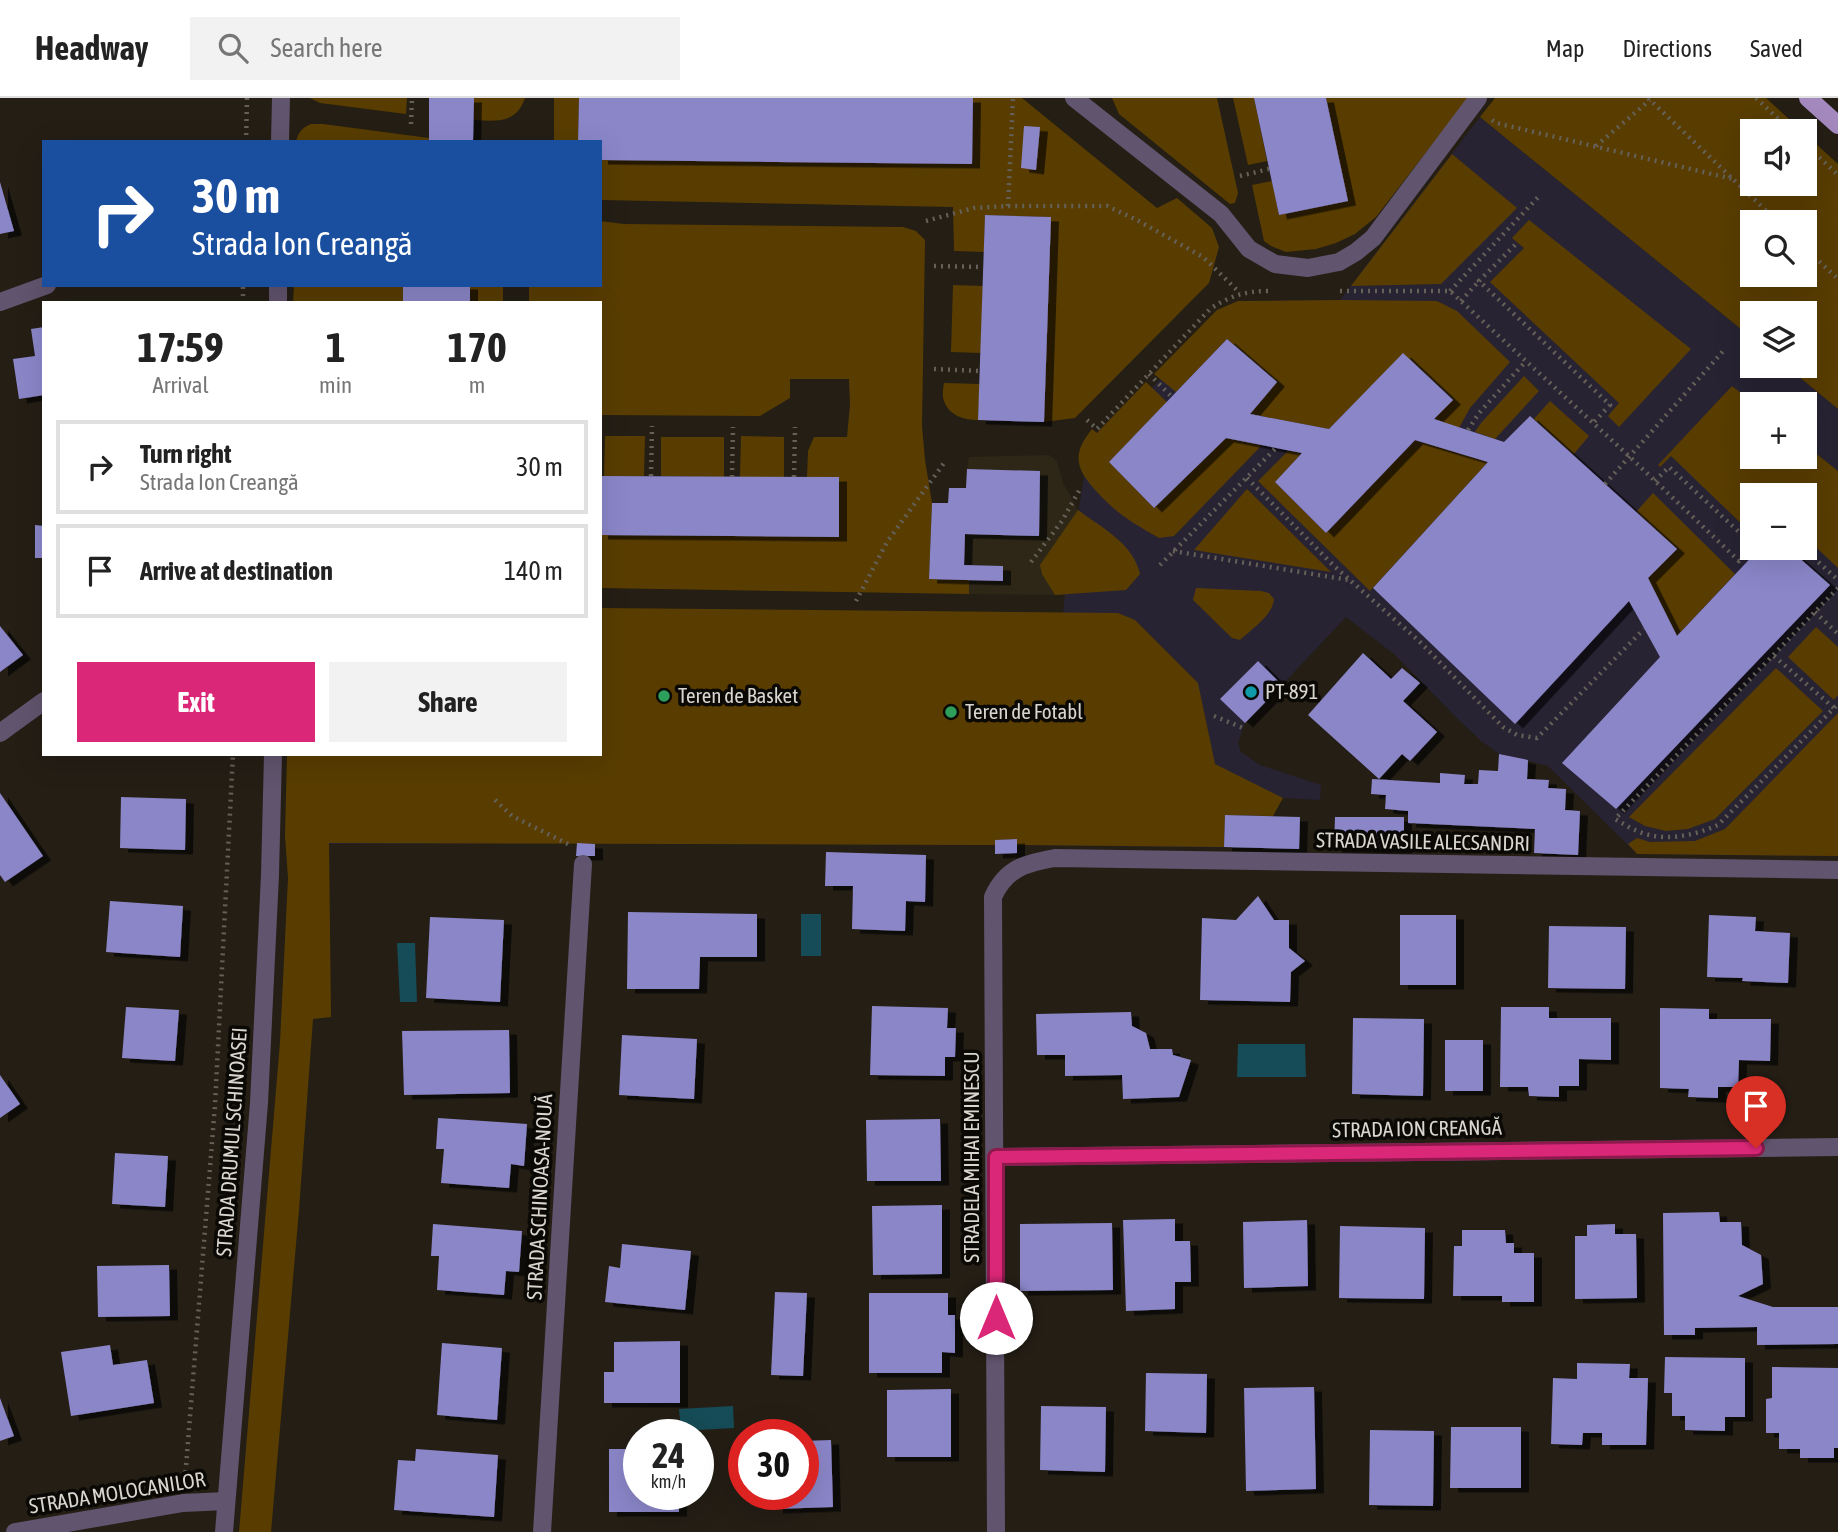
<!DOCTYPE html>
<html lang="en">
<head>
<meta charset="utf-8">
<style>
  body { margin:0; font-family:"Asap Condensed",sans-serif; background:#f2f2f2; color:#222; height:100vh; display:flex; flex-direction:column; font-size:26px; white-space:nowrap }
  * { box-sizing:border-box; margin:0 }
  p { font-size:23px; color:#767676 }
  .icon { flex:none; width:38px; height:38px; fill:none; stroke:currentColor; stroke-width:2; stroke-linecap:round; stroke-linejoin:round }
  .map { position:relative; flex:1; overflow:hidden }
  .panel { position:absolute; left:42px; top:203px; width:560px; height:455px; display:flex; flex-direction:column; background:#fff; border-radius:0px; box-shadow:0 7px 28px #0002 }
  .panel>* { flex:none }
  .hud { position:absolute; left:42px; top:42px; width:560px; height:147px; border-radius:0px; box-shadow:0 7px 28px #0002; background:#1a4fa0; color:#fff; overflow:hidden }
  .tools { position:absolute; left:1740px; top:21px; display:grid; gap:14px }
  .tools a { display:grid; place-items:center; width:77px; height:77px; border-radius:0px; background:#fff; box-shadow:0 7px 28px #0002; font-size:35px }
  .speed { position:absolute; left:623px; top:1321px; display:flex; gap:14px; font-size:35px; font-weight:700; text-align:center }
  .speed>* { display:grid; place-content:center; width:91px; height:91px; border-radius:50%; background:#fff; box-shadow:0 7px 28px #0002; line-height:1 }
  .speed small { font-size:18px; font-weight:400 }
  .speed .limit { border:10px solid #d22; background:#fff; color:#111 }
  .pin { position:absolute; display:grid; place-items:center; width:60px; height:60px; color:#fff; margin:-72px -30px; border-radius:50% 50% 50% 0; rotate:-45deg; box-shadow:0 0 7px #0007 }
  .pin .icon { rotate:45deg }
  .me { position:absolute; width:77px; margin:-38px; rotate:0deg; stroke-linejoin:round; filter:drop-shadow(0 0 5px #0008) }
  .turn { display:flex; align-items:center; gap:24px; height:147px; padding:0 35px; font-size:32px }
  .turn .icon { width:91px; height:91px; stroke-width:2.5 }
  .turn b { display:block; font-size:49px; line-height:60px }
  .eta { display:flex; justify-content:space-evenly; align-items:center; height:119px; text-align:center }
  .eta b { font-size:42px; font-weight:700; line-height:49px }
  .button { display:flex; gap:14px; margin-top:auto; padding:14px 35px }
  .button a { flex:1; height:80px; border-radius:0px; background:#db2777; color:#fff; font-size:28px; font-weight:700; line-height:80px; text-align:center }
  .button a+a { background:#f2f2f2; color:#222 }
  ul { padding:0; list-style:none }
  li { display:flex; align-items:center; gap:21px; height:94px; margin:0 14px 10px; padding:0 21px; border:4px solid #e0e0e0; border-radius:0px }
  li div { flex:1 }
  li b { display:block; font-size:26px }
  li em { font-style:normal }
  header { display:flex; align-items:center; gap:42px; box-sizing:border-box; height:98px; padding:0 35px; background:#fff; border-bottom:2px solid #e0e0e0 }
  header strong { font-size:33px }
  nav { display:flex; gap:38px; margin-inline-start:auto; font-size:24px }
  .search { width:490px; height:63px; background:#f2f2f2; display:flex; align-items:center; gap:18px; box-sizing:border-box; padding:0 24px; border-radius:0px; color:#767676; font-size:26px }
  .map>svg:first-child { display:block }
</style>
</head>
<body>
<header>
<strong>Headway</strong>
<div class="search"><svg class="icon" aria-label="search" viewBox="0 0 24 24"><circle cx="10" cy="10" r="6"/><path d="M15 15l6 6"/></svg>Search here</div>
<nav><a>Map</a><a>Directions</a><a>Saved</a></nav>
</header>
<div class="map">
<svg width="1838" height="1434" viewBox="0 0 1838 1434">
  <defs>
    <filter id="shadow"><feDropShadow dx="8" dy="4.5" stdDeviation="0" flood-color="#0009"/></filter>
  </defs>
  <rect width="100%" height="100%" fill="#241e15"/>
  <!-- built -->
  <polygon fill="#2e2718" points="1049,357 1057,363 1063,385 1078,412 1065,497 969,496 969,482 1003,483 1003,469 964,467 967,371 969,359"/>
  <!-- education -->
  <path fill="#272333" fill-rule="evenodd" d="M1480,19L1752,240V268H1786L1838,311V758L1637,756L1548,668L1499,656L1480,642L1459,622L1395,557L1346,519L1282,587L1257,563L1221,601L1245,625L1238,645L1241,654L1260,667L1321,687L1320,702L1283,700L1273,718V750L1017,747V741L996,742L977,747L576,745L303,746L600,656V511L1063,515L1065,497L1088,354L1238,203L1340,202ZM1752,306H1804V359H1752ZM1752,397H1804V450H1752Z"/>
  <!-- green -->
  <g fill="#593d00" fill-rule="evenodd">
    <polygon points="310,0 407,0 406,16 320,5"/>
    <path d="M474,0H525C516,26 497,23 474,22Z"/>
    <polygon points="554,0 579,0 578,44 554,44"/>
    <polygon points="973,0 1022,0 1157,110 1177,100 1212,130 1219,149 1209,185 1075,320 1044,324 1050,119 985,117 984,154 954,153 953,109 600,102 600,62 972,66"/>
    <polygon points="1112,0 1217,0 1238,95 1235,105 1230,106 1119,16"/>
    <polygon points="1233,0 1254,0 1267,63 1248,67"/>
    <polygon points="1326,0 1468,0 1376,119 1355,136 1336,145 1316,151 1286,154 1271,148 1264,143 1252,87 1272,83 1279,117 1347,103"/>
    <path d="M1495,0H1766L1802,33H1752V86H1804V35L1838,66V311L1786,268H1804V215H1752V240L1480,19ZM1752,124H1804V177H1752Z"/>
    <path d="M311,26H323L429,40V44H296C298,34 302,30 311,26Z"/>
    <polygon points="1452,56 1517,110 1441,186 1351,188"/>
    <polygon points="1529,122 1691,251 1619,329 1608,318 1619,305 1490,184 1524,150 1512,140"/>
    <polygon points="600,123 624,126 903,129 916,133 925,142 922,328 925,362 932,405 929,481 969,482 969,496 600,490 600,437 838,438 807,379 808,353 814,339 847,339 850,307 849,281 790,281 790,300 760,318 600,317 600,205 529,205 529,187 600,187"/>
    <polygon points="294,187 403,187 403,205 293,205"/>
    <rect x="470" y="187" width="33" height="18"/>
    <polygon points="953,187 983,188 981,255 951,254"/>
    <polygon points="1340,202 1437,203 1457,213 1510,264 1470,310 1459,330 1434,321 1453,301 1403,256 1329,331 1250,316 1277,284 1227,241 1176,294 1154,276 1217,212 1238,203"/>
    <polygon points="1524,278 1539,293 1495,341 1475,334 1481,325"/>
    <path d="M1146,284L1167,304L1109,364L1154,410L1226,340L1262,347L1174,438L1159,440C1133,425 1118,417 1097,394C1076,371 1071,357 1092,331L1097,335Z"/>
    <path d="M944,285L980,286L978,322C965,322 949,318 944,303C942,298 943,291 944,285Z"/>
    <polygon points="1732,288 1755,306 1752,306 1752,359 1804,359 1804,346 1838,373 1838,470 1804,438 1804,397 1752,397 1752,436 1671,358 1660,369 1658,367"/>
    <polygon points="1550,303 1589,338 1573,357 1534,321"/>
    <polygon points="605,338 645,338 644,378 604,378"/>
    <polygon points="741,338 784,339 784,379 740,379"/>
    <polygon points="661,339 724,339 724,379 661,378"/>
    <polygon points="1415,342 1488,364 1370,493 1258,383 1288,353 1302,355 1275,384 1326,435"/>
    <polygon points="1247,391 1331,474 1194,452"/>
    <polygon points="1653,395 1735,476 1677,538 1648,480 1677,451 1636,414"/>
    <path d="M1078,412C1102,430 1133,445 1140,476L1126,492L1055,497L1042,476L1040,467Z"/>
    <path d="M1196,490L1261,493L1269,495L1274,501C1273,517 1252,531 1240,542L1232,540L1193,502Z"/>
    <polygon points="600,510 1118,515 1135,522 1198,585 1215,666 1283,700 1273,718 1225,717 1224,749 1017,747 1017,741 996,742 995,747 977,747 329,745 331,919 313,921 299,1112 271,1434 239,1434 280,944 288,780 285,738 287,656 600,656"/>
    <polygon points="1816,529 1838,549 1838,597 1834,602 1788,559"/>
    <polygon points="1776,570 1823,613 1715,721 1688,731 1666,733 1645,728 1629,719"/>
    <polygon points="1838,615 1838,758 1637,756 1628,746 1637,740 1650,744 1695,743 1725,731"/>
  </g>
  <!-- water -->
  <g fill="#164c57">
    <rect x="801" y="816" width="20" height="42"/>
    <polygon points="397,845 415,845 417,904 400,904"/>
    <polygon points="1238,946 1305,946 1306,979 1237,979"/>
    <polygon points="733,1308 734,1330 681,1333 679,1311"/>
  </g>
  <!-- building -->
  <g fill="#8b86c8" filter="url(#shadow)">
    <polygon points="429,0 474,0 473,44 429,44"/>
    <polygon points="579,0 973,0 972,66 600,62 600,44 578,44"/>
    <polygon points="1254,0 1326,0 1348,103 1279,117"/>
    <polygon points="1024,28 1040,29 1036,72 1021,70"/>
    <polygon points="0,84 14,133 0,136"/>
    <polygon points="985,117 1051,119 1044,324 978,322"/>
    <rect x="403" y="187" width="67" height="18"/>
    <polygon points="44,229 44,297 19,301 13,261 35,258 31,231"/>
    <polygon points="1227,241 1277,284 1250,316 1329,331 1403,255 1453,302 1434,321 1504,344 1530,318 1677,451 1648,480 1677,538 1760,450 1788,450 1830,487 1616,711 1562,665 1660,559 1629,503 1515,626 1373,490 1488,364 1415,342 1326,435 1275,384 1302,355 1226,340 1154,410 1109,364"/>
    <polygon points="967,371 1040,373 1039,438 965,436 964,467 1003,468 1003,483 929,481 932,405 948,405 949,390 966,390"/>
    <polygon points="600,378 839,379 839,439 600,437"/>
    <polygon points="35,427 44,428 44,460 35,460"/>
    <polygon points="0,528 23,557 0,574"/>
    <polygon points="1363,555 1391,581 1402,570 1420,585 1403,603 1437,634 1410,663 1402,656 1379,681 1308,617"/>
    <polygon points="1258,563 1282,587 1245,625 1220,601"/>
    <polygon points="1499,656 1528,662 1527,681 1549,682 1548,690 1566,691 1565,712 1580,713 1578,757 1534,755 1535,731 1408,725 1408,713 1385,711 1386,697 1371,696 1372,681 1440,685 1440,675 1465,677 1464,686 1478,686 1479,672 1498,673"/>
    <polygon points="0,695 43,758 5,784 0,777"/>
    <polygon points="121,699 186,701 185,752 120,750"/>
    <polygon points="1225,717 1300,719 1299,751 1224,749"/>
    <polygon points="1335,719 1404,719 1404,751 1334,750"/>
    <polygon points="1017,741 1017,755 995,756 995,742"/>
    <polygon points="577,745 595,746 595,758 576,758"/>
    <polygon points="826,754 926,757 925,804 906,803 905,833 852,831 853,788 825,788"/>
    <polygon points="1258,798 1274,822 1289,822 1289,850 1305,863 1291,874 1290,904 1200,902 1202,820 1236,822"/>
    <polygon points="110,803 183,808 180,859 106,854"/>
    <polygon points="628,814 757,816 757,859 700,859 699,891 627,891"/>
    <rect x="1400" y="817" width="56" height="70"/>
    <polygon points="1709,817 1756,819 1755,833 1790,835 1788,885 1742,883 1743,880 1707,879"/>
    <polygon points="430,819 504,822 500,904 426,900"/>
    <polygon points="1549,828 1626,829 1625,891 1548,890"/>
    <polygon points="872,908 948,910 947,930 956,930 955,959 945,959 945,978 870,977"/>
    <polygon points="126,909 179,912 175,963 122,960"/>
    <polygon points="1501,909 1549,909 1549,920 1611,920 1611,962 1579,961 1579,988 1559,988 1559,999 1529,998 1528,989 1500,989"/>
    <polygon points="1660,910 1709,911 1709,921 1771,921 1770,963 1739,962 1738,989 1718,989 1718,1000 1688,999 1689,991 1660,990"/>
    <polygon points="1131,914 1132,928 1146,935 1150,951 1172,951 1173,957 1191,962 1179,999 1123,1001 1122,977 1065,978 1065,957 1037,957 1036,916"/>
    <polygon points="1353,920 1424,921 1423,998 1352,996"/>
    <polygon points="509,932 510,995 404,997 402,933"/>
    <polygon points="622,937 697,941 694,1001 619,997"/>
    <rect x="1445" y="942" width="38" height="51"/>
    <polygon points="0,977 20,1006 0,1020"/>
    <polygon points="438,1020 527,1026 524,1068 511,1066 509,1090 441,1085 444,1051 436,1051"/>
    <polygon points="940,1021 941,1083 867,1083 866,1022"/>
    <polygon points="115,1055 168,1058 165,1109 112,1106"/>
    <polygon points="942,1107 942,1176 873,1177 872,1108"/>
    <polygon points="1719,1114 1720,1124 1741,1124 1742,1147 1761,1157 1763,1186 1738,1198 1773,1209 1838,1209 1838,1246 1757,1247 1757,1229 1695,1230 1695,1237 1664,1237 1663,1115"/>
    <polygon points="1175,1121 1175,1143 1190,1143 1191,1184 1175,1184 1175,1211 1126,1213 1123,1122"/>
    <polygon points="1307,1122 1308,1188 1244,1190 1243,1124"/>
    <polygon points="1112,1125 1113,1192 1020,1193 1020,1126"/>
    <polygon points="433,1126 522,1133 519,1174 506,1173 504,1197 437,1192 439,1158 431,1158"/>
    <polygon points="1615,1126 1615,1136 1636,1136 1637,1200 1575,1201 1575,1138 1587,1138 1587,1127"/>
    <polygon points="1340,1128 1425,1130 1424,1201 1339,1200"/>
    <polygon points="1462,1132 1505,1132 1506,1145 1514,1145 1514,1155 1534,1155 1534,1204 1502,1204 1502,1198 1453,1198 1454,1148 1462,1148"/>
    <polygon points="622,1146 691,1153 685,1212 605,1204 609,1168 620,1170"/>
    <polygon points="169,1167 170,1218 98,1219 97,1168"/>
    <polygon points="775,1194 807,1195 803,1278 771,1277"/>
    <polygon points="869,1195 948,1195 948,1217 955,1217 955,1255 942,1254 942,1275 869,1275"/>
    <polygon points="680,1243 680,1305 604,1305 604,1274 614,1274 614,1244"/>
    <polygon points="442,1245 502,1250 497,1322 437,1317"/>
    <polygon points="110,1247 113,1267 147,1262 154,1305 71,1318 61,1254"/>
    <polygon points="1665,1259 1745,1260 1745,1319 1725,1319 1725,1333 1685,1332 1685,1318 1672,1318 1672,1295 1664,1295"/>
    <polygon points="1577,1265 1630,1266 1629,1280 1648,1280 1646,1347 1602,1347 1602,1335 1583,1335 1582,1347 1551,1346 1553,1280 1577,1281"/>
    <polygon points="1772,1269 1838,1270 1838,1350 1834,1350 1834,1360 1800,1360 1800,1351 1779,1351 1779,1335 1766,1335 1766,1301 1772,1300"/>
    <polygon points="1146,1275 1207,1276 1206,1335 1145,1333"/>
    <polygon points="1314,1289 1316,1391 1246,1393 1244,1290"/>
    <polygon points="951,1291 951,1359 887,1359 887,1292"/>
    <polygon points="0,1300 14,1338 0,1343"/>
    <polygon points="1041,1308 1106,1309 1105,1374 1040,1372"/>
    <polygon points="1451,1329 1521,1329 1521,1390 1450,1390"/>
    <polygon points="1370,1332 1434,1333 1433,1408 1369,1407"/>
    <polygon points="831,1342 833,1409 775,1411 775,1396 803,1396 803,1343"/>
    <polygon points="416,1351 498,1357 494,1419 394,1412 398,1362 415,1363"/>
    <polygon points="609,1351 639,1351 639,1396 679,1396 679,1414 609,1414"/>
  </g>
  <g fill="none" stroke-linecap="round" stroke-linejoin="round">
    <!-- path -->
    <g stroke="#656058" stroke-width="4.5" stroke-dasharray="2 5" stroke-linecap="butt">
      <polyline points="1648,0 1778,124"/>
      <polyline points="1756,0 1791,33"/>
      <polyline points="1492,22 1496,25 1733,81"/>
      <polyline points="411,26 412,0"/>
      <polyline points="246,44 247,0"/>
      <polyline points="1804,45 1838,77"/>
      <polyline points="1596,48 1650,2"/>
      <polyline points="1240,78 1269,71"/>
      <polyline points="1008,108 1013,0"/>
      <polyline points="926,123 974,110 1008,108 1107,108 1137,122 1203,159 1240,195"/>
      <polyline points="1515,147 1479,183 1610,307 1593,325"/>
      <polyline points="1804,149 1838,181"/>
      <polyline points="934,168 983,169"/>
      <polyline points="1340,193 1450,193 1630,359 1739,463 1752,449"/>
      <polyline points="1450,193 1541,96"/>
      <polyline points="1461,203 1479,183"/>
      <polyline points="243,205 243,187"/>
      <polyline points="934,271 980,273"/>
      <polyline points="1149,276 1172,299"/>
      <path d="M1087,322L1097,331L1210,211C1229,198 1246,193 1268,193"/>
      <polyline points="1468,332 1479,315 1526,263"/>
      <polyline points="651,378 652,328"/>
      <polyline points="732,379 733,329"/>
      <polyline points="794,379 795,329"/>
      <polyline points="1247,380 1334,468 1419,543 1503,629 1517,637 1537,640 1644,531"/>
      <polyline points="1655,383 1669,369 1752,446"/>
      <polyline points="1605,386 1725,251"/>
      <polyline points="1803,450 1838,482"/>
      <polyline points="1173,453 1349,482"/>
      <polyline points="1031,464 1062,423 1080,391"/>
      <polyline points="1160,467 1276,350"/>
      <path d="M1838,490L1615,721C1622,725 1628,729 1635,732C1662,745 1693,738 1718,727L1838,606"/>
      <polyline points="856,503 887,444 944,365"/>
      <polyline points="1815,514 1838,536"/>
      <polyline points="1774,558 1834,610"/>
      <polyline points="1214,618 1243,630"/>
      <polyline points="495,702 512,718 568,746"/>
      <polyline points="185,1381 215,1007 233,656"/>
    </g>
    <!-- minor -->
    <g stroke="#61546e" stroke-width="18">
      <polyline points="1074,0 1221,116 1249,151 1275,166 1308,170 1339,164 1356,154 1373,140 1478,0"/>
      <polyline points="280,44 281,0"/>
      <polyline points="0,204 47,187"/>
      <polyline points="278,205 278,187"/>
      <polyline points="0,635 44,603"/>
      <polyline points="996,1059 1838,1049"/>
      <polyline points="15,1434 183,1405 226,1403"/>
      <polyline points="224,1434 259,1005 270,777 273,656"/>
      <polyline points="542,1434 583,766"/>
      <path d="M996,1434L993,799C1006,770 1026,765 1055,760L1838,772"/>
    </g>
    <!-- major -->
    <polyline stroke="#a489be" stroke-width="18" points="1808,0 1838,27"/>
  </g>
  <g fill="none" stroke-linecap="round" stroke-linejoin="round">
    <defs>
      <polyline id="route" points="996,1220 996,1059 1756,1050"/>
    </defs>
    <!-- route casing -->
    <use href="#route" stroke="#8e194d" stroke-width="18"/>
    <!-- route -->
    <use href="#route" stroke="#db2777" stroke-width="12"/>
  </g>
  <!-- markers -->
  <circle fill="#0f9aa8" stroke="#0b0905" stroke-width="2.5" cx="1251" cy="594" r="7"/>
  <g fill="#2e9e5b" stroke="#0b0905" stroke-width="2.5">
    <circle cx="664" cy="598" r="7"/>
    <circle cx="951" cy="614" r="7"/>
  </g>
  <g text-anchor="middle" stroke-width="7" stroke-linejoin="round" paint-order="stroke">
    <!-- poi labels -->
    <g font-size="21" fill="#d9d5cf" stroke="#0b0905" text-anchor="start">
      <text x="1265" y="601">PT-891</text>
      <text x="678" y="605">Teren de Basket</text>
      <text x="965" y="621">Teren de Fotabl</text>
    </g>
    <!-- street labels -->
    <g font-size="21" fill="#d9d5cf" stroke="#0b0905">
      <text transform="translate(1423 744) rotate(1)" y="7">STRADA VASILE ALECSANDRI</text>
      <text transform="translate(1417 1031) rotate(-1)" y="7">STRADA ION CREANGĂ</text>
      <text transform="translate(232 1044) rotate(-86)" y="7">STRADA DRUMUL SCHINOASEI</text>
      <text transform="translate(972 1059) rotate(-90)" y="7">STRADELA MIHAI EMINESCU</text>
      <text transform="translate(540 1099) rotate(-87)" y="7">STRADA SCHINOASA-NOUĂ</text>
      <text transform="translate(117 1395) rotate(-9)" y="7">STRADA MOLOCANILOR</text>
    </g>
  </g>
</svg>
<div class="tools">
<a><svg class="icon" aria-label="sound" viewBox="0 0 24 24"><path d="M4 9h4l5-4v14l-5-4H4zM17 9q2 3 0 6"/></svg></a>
<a><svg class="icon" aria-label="search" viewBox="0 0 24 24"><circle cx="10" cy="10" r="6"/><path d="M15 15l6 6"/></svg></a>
<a><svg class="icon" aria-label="layers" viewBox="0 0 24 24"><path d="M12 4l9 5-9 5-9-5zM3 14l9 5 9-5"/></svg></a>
<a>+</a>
<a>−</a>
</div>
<div class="speed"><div>24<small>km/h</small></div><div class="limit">30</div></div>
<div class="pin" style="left:1756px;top:1050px;background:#d93025"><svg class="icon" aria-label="arrive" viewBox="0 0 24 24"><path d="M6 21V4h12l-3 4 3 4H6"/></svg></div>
<svg class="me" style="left:996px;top:1220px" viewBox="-20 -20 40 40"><circle r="19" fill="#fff"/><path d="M0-13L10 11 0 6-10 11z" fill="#db2777"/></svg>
<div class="hud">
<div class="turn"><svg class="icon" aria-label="right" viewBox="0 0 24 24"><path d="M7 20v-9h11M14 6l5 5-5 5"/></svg><div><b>30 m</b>Strada Ion Creangă</div></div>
</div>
<section class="panel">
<div class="eta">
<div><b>17:59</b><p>Arrival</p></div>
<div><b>1</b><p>min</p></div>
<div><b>170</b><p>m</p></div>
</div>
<ul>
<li><svg class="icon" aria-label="right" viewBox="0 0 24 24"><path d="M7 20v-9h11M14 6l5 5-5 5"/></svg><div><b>Turn right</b><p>Strada Ion Creangă</p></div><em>30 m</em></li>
<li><svg class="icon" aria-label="arrive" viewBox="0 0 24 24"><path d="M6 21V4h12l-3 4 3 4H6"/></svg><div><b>Arrive at destination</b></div><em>140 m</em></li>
</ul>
<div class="button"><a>Exit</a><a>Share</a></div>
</section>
</div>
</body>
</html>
